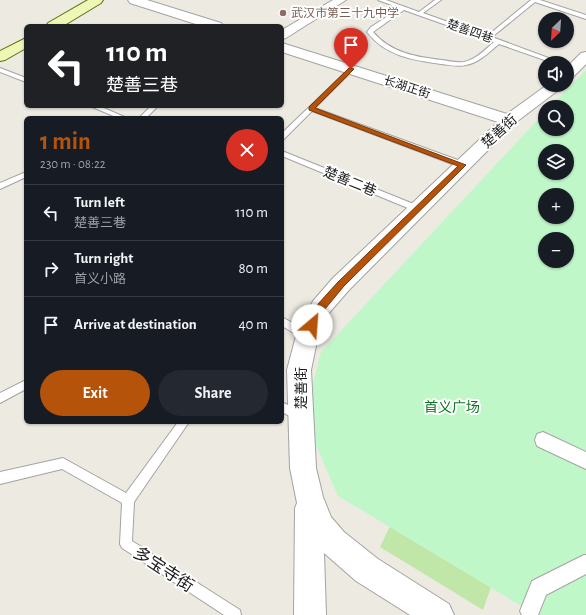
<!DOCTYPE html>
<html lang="en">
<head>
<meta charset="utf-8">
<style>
  body { margin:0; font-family:"Alegreya Sans","Noto Sans SC",sans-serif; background:#242831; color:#f1f3f6; height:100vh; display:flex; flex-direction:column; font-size:15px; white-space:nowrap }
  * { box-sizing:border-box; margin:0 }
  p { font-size:13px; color:#9ea1a6 }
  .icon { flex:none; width:22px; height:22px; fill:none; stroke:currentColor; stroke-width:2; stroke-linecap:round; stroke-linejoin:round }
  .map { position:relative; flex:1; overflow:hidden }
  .drawer { position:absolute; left:24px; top:116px; width:260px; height:308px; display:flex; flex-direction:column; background:#171b24; border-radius:6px; box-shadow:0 1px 3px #0004 }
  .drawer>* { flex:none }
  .hud { position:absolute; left:24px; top:24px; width:260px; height:84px; border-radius:6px; box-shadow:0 1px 3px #0004; background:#202124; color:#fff; overflow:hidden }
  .needle { width:26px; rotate:205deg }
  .fabs { position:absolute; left:538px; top:12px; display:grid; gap:8px }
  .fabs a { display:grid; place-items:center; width:36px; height:36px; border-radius:50%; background:#171b24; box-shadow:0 1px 3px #0004; font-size:20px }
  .pin { position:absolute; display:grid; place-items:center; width:34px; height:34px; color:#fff; margin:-41px -17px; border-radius:50% 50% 50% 0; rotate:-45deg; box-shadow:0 0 4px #0007 }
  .pin .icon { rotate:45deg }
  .me { position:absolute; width:44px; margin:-22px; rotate:27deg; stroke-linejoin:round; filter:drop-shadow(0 0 3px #0008) }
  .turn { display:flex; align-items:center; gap:14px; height:84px; padding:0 16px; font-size:18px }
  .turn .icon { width:52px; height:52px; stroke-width:2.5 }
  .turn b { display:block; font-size:28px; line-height:34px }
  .round { display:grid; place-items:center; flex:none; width:42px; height:42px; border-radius:21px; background:#242831 }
  .overview { display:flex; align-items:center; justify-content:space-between; height:68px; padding:0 16px }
  h1 { font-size:24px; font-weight:600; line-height:30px; color:#b45309 }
  .button { display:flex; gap:8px; margin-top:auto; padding:8px 16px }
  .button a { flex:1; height:46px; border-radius:24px; background:#b45309; color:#fff; font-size:16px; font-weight:600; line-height:46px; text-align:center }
  .button a+a { background:#242831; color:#f1f3f6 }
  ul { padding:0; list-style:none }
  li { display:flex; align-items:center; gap:12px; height:56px; padding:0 16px; border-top:1px solid #363941 }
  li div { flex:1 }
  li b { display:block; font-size:15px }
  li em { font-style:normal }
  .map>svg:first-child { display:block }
</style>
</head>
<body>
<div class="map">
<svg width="586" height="615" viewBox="0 0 586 615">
  <rect width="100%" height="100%" fill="#edeae2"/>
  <!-- grass -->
  <polygon fill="#c1e7a8" points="518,509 483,610 380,547 390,526"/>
  <!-- park -->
  <path fill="#bff7c8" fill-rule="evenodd" d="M586,70V615H536L338,496L315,443L311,391L321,352L545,112V129H567V107H550ZM545,151H567V173H545ZM545,195H567V217H545ZM545,239H567V261H545Z"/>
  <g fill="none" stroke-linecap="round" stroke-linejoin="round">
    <defs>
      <g id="service">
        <path d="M378,0H386L419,12L435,0H441L423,13L487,36L531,0H540L586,15V19L535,2L492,37L562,63H553L499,44C489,52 479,63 466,65C458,67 449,65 441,64C413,60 385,56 367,32L371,27L400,8ZM404,10L494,42C486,49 475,60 464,62C457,63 449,61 442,60C416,57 391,53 373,32Z"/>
        <polygon points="351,67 354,69 315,108 466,163 466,167 460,167 312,111 284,139 282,139 282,133"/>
        <polygon points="0,68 26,78 26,82 0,72"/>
        <polygon points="90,106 99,106 127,118 118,118"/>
        <polygon points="151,106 158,106 146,118 139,118"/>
        <polygon points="282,151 421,207 422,209 421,211 415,211 282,156"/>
        <polygon points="26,172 26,177 0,189 0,183"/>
        <polygon points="282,317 310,333 312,336 310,339 307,340 304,339 282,326"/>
        <polygon points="26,380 26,389 0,403 0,393"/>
        <polygon points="282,402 303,413 304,416 303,419 299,421 282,412"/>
        <polygon points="178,422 189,422 134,502 132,541 240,610 241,615 224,615 122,548 120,544 122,503 62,469 0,484 0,472 63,458 126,493"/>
      </g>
      <g id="pedestrian">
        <polygon points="543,432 586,452 586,469 537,446 535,440 537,434"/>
        <polygon points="584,555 586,555 586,574 546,595 538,615 522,615 520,611 532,581"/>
      </g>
      <polygon id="minor" points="333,0 346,0 286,38 282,39 282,30"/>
      <g id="tertiary">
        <polygon points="128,0 147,0 221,23 223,26 202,26 130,3"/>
        <polygon points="282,43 507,114 547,85 565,85 515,123 349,290 329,313 318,336 311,370 316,468 323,497 331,517 344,532 378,559 449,604 454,615 410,615 356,581 324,553 326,615 294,615 295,508 297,503 290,468 287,370 296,336 310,307 313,301 333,278 498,122 282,52"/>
        <polygon points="586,52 586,64 572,78 567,79 567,67 581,53"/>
      </g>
      <g id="secondary">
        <polygon points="88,0 103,0 101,3 63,26 46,26 48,23"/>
        <polygon points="26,38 26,48 5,60 0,61 0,51"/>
      </g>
    </defs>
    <!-- service casing -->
    <use href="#service" stroke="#a3a3a3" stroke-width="2"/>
    <!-- pedestrian casing -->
    <use href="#pedestrian" stroke="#a3a3a3" stroke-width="2"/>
    <!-- minor casing -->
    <use href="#minor" stroke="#a3a3a3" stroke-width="2"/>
    <!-- tertiary casing -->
    <use href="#tertiary" stroke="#a3a3a3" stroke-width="2"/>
    <!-- secondary casing -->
    <use href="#secondary" stroke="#5a6e08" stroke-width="2"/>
    <!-- service -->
    <use href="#service" fill="#fff" fill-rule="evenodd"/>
    <!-- pedestrian -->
    <use href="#pedestrian" fill="#fff" fill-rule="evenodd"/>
    <!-- minor -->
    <use href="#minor" fill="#fff" fill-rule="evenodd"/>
    <!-- tertiary -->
    <use href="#tertiary" fill="#fff" fill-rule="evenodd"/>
    <!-- secondary -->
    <use href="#secondary" fill="#eef7b6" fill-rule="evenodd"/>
  </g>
  <!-- route -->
  <polygon fill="#b45309" stroke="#753606" points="349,68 354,69 315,108 466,165 344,286 325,309 316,327 309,327 308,325 318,304 338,282 458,166 309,110 309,107"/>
  <!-- markers -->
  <circle fill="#8d6e63" stroke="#fff" stroke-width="1.5" cx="283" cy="13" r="4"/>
  <g text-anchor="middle" stroke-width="4" stroke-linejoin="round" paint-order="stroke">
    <!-- far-education labels -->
    <g font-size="12" fill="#785e54" stroke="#fff" text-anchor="start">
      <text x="291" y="17">武汉市第三十九中学</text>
    </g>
    <!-- far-street labels -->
    <g font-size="12" fill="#1c1c1c" stroke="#fff">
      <text transform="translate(470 31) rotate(19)" y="4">楚善四巷</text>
      <text transform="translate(407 87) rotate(18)" y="4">长湖正街</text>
    </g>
    <!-- street labels -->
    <g font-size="14" fill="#1c1c1c" stroke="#fff">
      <text transform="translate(499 131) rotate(-42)" y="5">楚善街</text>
      <text transform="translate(350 181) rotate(22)" y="5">楚善二巷</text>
      <text transform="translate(301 388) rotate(-90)" y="5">楚善街</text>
    </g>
    <!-- park labels -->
    <g font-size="14" fill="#0e7620" stroke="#fff">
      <text x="452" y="412">首义广场</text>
    </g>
    <!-- near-street labels -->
    <g font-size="17" fill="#1c1c1c" stroke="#fff">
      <text transform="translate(164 569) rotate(33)" y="6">多宝寺街</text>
    </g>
  </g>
</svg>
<div class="fabs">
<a><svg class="needle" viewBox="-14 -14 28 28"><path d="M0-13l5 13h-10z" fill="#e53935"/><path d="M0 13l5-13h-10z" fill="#9ea1a6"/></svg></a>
<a><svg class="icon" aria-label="sound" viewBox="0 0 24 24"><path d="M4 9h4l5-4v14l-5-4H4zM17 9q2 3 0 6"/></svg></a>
<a><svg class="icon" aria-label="search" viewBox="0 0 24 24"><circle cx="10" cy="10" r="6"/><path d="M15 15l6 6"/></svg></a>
<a><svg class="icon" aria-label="layers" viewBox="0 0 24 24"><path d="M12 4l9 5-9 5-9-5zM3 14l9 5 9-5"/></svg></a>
<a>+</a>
<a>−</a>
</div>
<div class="pin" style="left:351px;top:69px;background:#d93025"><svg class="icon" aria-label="arrive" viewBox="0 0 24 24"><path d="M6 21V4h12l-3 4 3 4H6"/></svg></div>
<svg class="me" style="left:312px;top:325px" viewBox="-20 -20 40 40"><circle r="19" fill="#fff"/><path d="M0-13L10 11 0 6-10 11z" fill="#b45309"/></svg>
<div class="hud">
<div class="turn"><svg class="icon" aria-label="left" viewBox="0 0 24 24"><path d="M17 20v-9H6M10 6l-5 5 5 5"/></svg><div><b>110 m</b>楚善三巷</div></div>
</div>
<section class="drawer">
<div class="overview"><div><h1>1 min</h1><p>230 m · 08:22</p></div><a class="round" style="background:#d93025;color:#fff"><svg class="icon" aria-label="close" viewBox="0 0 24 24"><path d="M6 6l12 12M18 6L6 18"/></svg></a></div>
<ul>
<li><svg class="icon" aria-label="left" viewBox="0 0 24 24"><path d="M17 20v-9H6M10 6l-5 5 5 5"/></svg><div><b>Turn left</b><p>楚善三巷</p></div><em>110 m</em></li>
<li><svg class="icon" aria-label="right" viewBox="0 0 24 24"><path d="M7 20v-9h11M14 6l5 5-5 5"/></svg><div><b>Turn right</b><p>首义小路</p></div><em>80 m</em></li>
<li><svg class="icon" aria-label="arrive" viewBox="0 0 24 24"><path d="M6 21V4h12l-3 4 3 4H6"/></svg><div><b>Arrive at destination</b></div><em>40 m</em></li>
</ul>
<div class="button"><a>Exit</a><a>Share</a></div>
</section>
</div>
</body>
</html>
